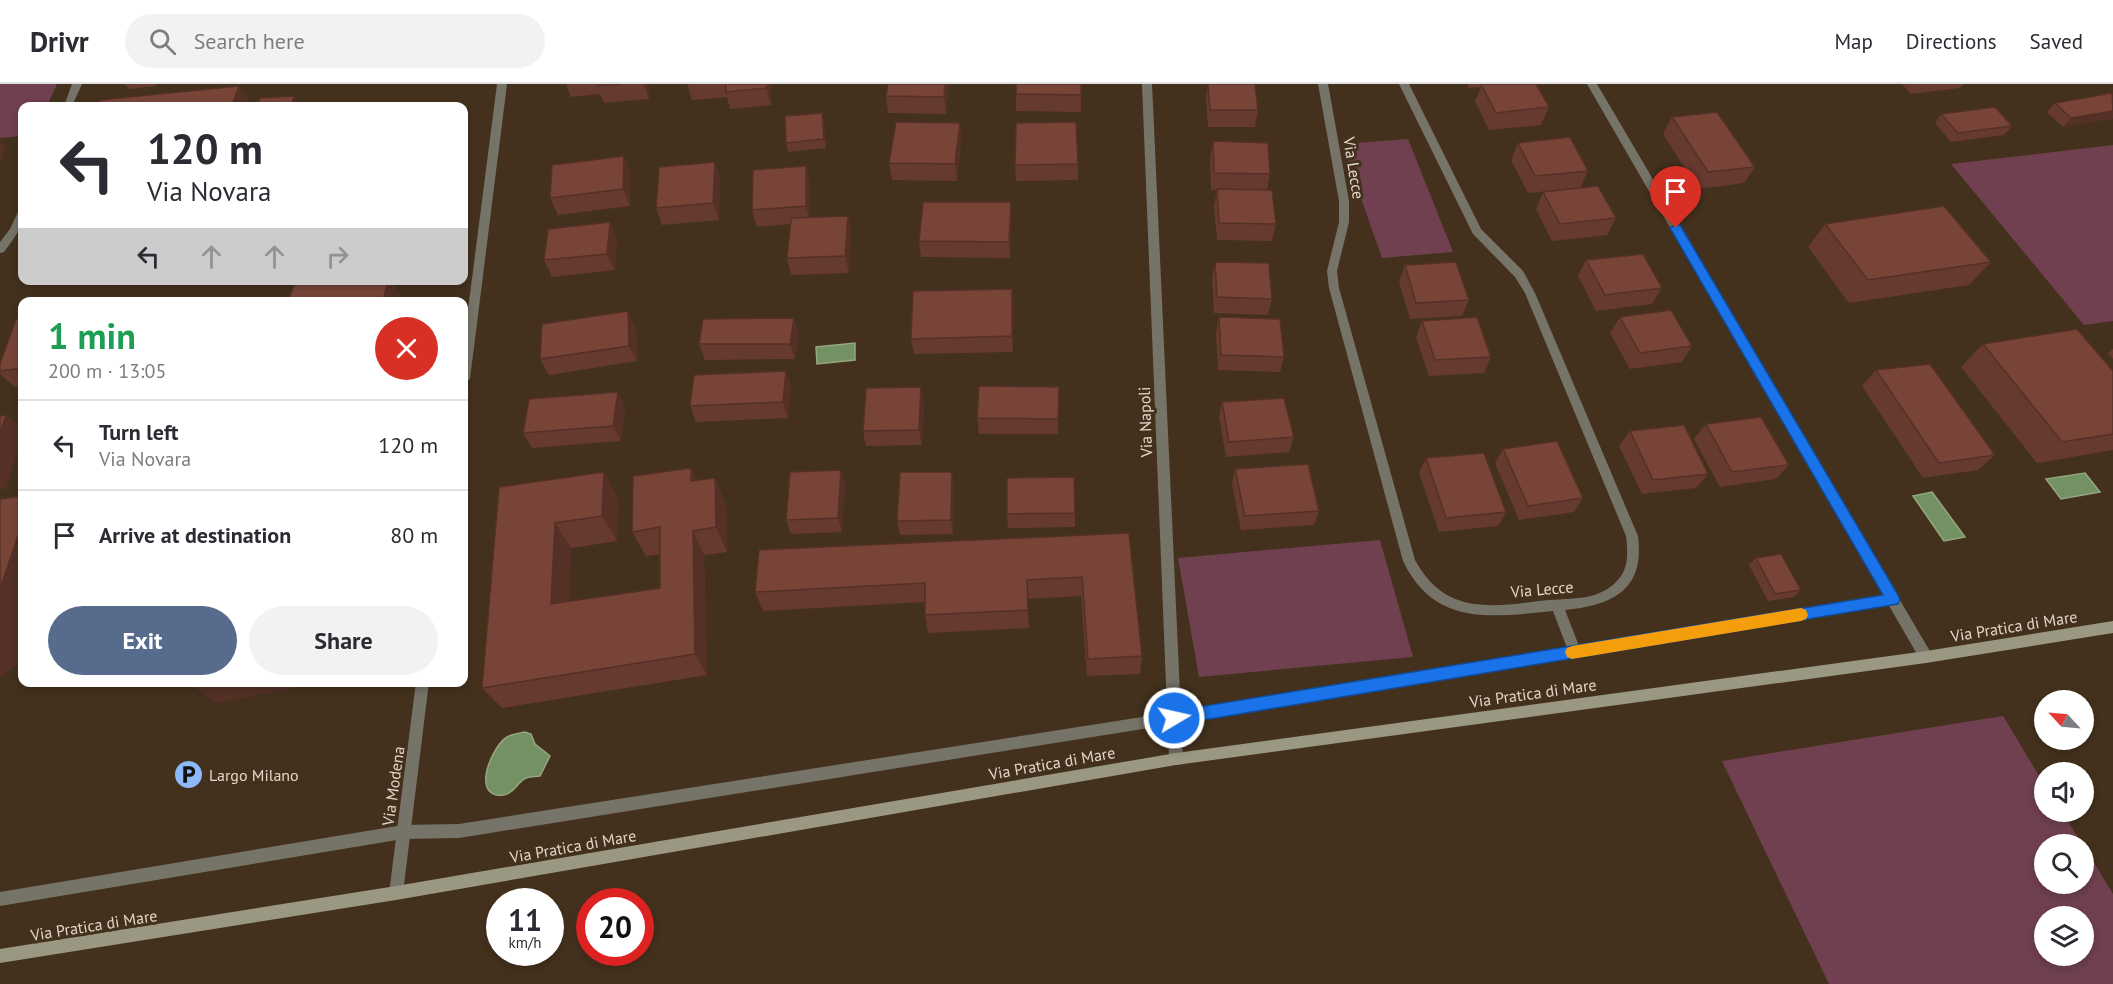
<!DOCTYPE html>
<html lang="en">
<head>
<meta charset="utf-8">
<style>
  body { margin:0; font-family:"PT Sans",sans-serif; background:#f2f2f3; color:#2b2b33; height:100vh; display:flex; flex-direction:column; font-size:22px; white-space:nowrap }
  * { box-sizing:border-box; margin:0 }
  p { font-size:20px; color:#7c7c81 }
  .icon { flex:none; width:33px; height:33px; fill:none; stroke:currentColor; stroke-width:2; stroke-linecap:round; stroke-linejoin:round }
  .map { position:relative; flex:1; overflow:hidden }
  .drawer { position:absolute; left:18px; top:213px; width:450px; height:390px; display:flex; flex-direction:column; background:#fff; border-radius:12px; box-shadow:0 3px 9px #0003 }
  .drawer>* { flex:none }
  .top-card { position:absolute; left:18px; top:18px; width:450px; height:183px; border-radius:12px; box-shadow:0 3px 9px #0003; background:#fff; color:#2b2b33; overflow:hidden }
  .needle { width:39px; rotate:296deg }
  .controls { position:absolute; left:2034px; top:606px; display:grid; gap:12px }
  .controls a { display:grid; place-items:center; width:60px; height:60px; border-radius:50%; background:#fff; box-shadow:0 3px 9px #0003; font-size:30px }
  .speed { position:absolute; left:486px; top:804px; display:flex; gap:12px; font-size:30px; font-weight:700; text-align:center }
  .speed>* { display:grid; place-content:center; width:78px; height:78px; border-radius:50%; background:#fff; box-shadow:0 3px 9px #0003; line-height:1 }
  .speed small { font-size:15px; font-weight:400 }
  .speed .limit { border:9px solid #d22; background:#fff; color:#111 }
  .pin { position:absolute; display:grid; place-items:center; width:51px; height:51px; color:#fff; margin:-62px -26px; border-radius:50% 50% 50% 0; rotate:-45deg; box-shadow:0 0 6px #0007 }
  .pin .icon { rotate:45deg }
  .me { position:absolute; width:66px; margin:-33px; rotate:81deg; stroke-linejoin:round; filter:drop-shadow(0 0 4px #0008) }
  .turn { display:flex; align-items:center; gap:21px; height:126px; padding:0 30px; font-size:27px }
  .turn .icon { width:78px; height:78px; stroke-width:2.5 }
  .turn b { display:block; font-size:42px; line-height:51px }
  .lanes { display:flex; align-items:center; height:57px; padding:0 30px; background:#0003; justify-content:center; gap:30px; direction:ltr }
  .lanes .off { opacity:.35 }
  .round { display:grid; place-items:center; flex:none; width:63px; height:63px; border-radius:32px; background:#f2f2f3 }
  .head { display:flex; align-items:center; justify-content:space-between; height:102px; padding:0 30px }
  h1 { font-size:36px; font-weight:600; line-height:45px; color:#1e9e55 }
  .button { display:flex; gap:12px; margin-top:auto; padding:12px 30px }
  .button a { flex:1; height:69px; border-radius:36px; background:#576b8d; color:#fff; font-size:24px; font-weight:600; line-height:69px; text-align:center }
  .button a+a { background:#f2f2f3; color:#2b2b33 }
  ul { padding:0; list-style:none }
  li { display:flex; align-items:center; gap:18px; height:90px; padding:0 30px; border-top:2px solid #e1e1e2 }
  li div { flex:1 }
  li b { display:block; font-size:22px }
  li em { font-style:normal }
  header { display:flex; align-items:center; gap:36px; box-sizing:border-box; height:84px; padding:0 30px; background:#fff; border-bottom:2px solid #e1e1e2 }
  header strong { font-size:28px }
  nav { display:flex; gap:33px; margin-inline-start:auto; font-size:21px }
  .search { width:420px; height:54px; background:#f2f2f3; display:flex; align-items:center; gap:15px; box-sizing:border-box; padding:0 21px; border-radius:33px; color:#7c7c81; font-size:22px }
  .map>svg:first-child { display:block }
</style>
</head>
<body>
<header>
<strong>Drivr</strong>
<div class="search"><svg class="icon" aria-label="search" viewBox="0 0 24 24"><circle cx="10" cy="10" r="6"/><path d="M15 15l6 6"/></svg>Search here</div>
<nav><a>Map</a><a>Directions</a><a>Saved</a></nav>
</header>
<div class="map">
<svg width="2113" height="900" viewBox="0 0 2113 900">
  <rect width="100%" height="100%" fill="#43311d"/>
  <!-- green -->
  <g fill="#704050" fill-rule="evenodd">
    <polygon points="0,0 57,0 47,22 22,22 22,52 0,54"/>
    <polygon points="1408,55 1453,168 1382,174 1342,60"/>
    <polygon points="2113,61 2113,237 2084,241 1951,80"/>
    <polygon points="1380,456 1413,573 1199,593 1178,474"/>
    <path d="M2003,632L2044,700V728H2062L2082,760H2044V800H2084V762L2113,810V900H1829L1722,677ZM2044,832H2084V872H2044Z"/>
  </g>
  <!-- water -->
  <g fill="#739163" stroke="#94a682" stroke-width="1.5">
    <polygon points="855,259 855,276 817,280 816,263"/>
    <polygon points="2085,389 2100,408 2061,415 2046,395"/>
    <polygon points="1932,408 1965,453 1944,457 1913,412"/>
    <path d="M525,648L531,650L535,660L550,672L540,692C535,693 531,692 526,694C517,698 515,709 504,711C470,715 491,663 507,653C512,650 519,649 525,648Z"/>
  </g>
  <g fill="none" stroke-linecap="round" stroke-linejoin="round">
    <!-- lane -->
    <path fill="#767468" fill-rule="evenodd" d="M1318,0H1328L1349,117V138L1337,187L1339,204L1415,476C1424,492 1436,507 1453,514C1483,527 1518,519 1549,516C1563,515 1578,515 1591,512C1599,510 1609,505 1615,499C1629,487 1628,469 1626,452L1525,209L1515,193L1473,150L1399,0H1409L1481,145L1523,187L1535,209L1638,452C1645,506 1613,521 1565,526L1579,562L1893,511L1897,512L1899,516L1897,520L1174,640L459,754L403,755L0,822V808L403,741L459,740L1174,628L1567,564L1553,527C1491,533 1435,543 1403,477L1329,204L1327,187L1339,138V117Z"/>
    <!-- street -->
    <g fill="#767468" fill-rule="evenodd">
      <polygon points="72,0 82,0 72,22 64,22"/>
      <polygon points="497,0 507,0 470,295 464,299 464,257"/>
      <polygon points="1142,0 1152,0 1183,675 1181,680 1176,681 1171,680 1169,675"/>
      <polygon points="1587,0 1597,0 1931,569 1932,573 1931,577 1926,579 1921,577"/>
      <path d="M22,126C24,144 14,154 4,168L0,169V158L10,145L18,128Z"/>
      <polygon points="416,598 429,598 403,809 401,814 396,816 391,814 389,809"/>
    </g>
    <!-- secondary -->
    <polygon fill="#9a9783" fill-rule="evenodd" points="2113,537 2113,549 1926,579 1176,681 396,816 0,879 0,865 396,802 1176,669 1926,567"/>
  </g>
  <!-- wall -->
  <g fill="#673a30">
    <polygon points="125,0 156,0 155,2 129,5"/>
    <polygon points="566,0 649,0 649,15 604,19 600,10 571,13"/>
    <polygon points="687,0 771,0 771,21 730,25 727,13 692,16"/>
    <polygon points="949,0 946,30 888,29 886,12"/>
    <polygon points="1081,0 1081,28 1016,27 1016,10"/>
    <polygon points="1208,0 1255,0 1258,26 1255,43 1208,43 1206,15"/>
    <polygon points="1467,0 1536,0 1549,23 1541,41 1489,46 1475,17 1481,3 1469,4"/>
    <polygon points="1902,0 1963,0 1960,4 1911,10"/>
    <polygon points="2112,9 2063,43 2047,28 2055,19"/>
    <polygon points="822,29 824,38 826,64 788,68 786,59"/>
    <polygon points="1941,30 2012,42 2004,51 1951,58 1935,39"/>
    <polygon points="1672,33 1755,83 1744,99 1698,105 1663,50"/>
    <polygon points="960,39 961,57 957,97 892,96 889,79"/>
    <polygon points="1213,57 1270,90 1267,106 1276,140 1272,157 1217,156 1214,122 1217,106 1211,106 1210,74"/>
    <polygon points="1518,59 1588,87 1580,104 1528,109 1511,76"/>
    <polygon points="624,72 630,89 630,122 558,131 550,114"/>
    <polygon points="715,78 720,95 719,136 662,141 656,124"/>
    <polygon points="1078,80 1078,96 1016,97 1015,81"/>
    <polygon points="810,99 810,134 848,132 851,149 849,189 791,191 787,174 791,140 757,143 752,126"/>
    <polygon points="1543,108 1616,134 1607,151 1552,157 1536,125"/>
    <polygon points="1011,135 1010,174 921,173 919,157"/>
    <polygon points="1825,140 1991,178 1969,201 1849,219 1808,163"/>
    <polygon points="617,155 615,186 552,193 544,176"/>
    <polygon points="1586,176 1662,204 1652,220 1596,227 1578,192"/>
    <polygon points="1215,178 1272,215 1268,231 1214,229 1212,194"/>
    <polygon points="1405,181 1469,216 1462,232 1410,235 1399,198"/>
    <polygon points="1013,221 1013,268 914,270 911,255"/>
    <polygon points="1219,233 1284,273 1280,288 1218,286 1216,249"/>
    <polygon points="1620,233 1692,262 1682,278 1630,285 1610,249"/>
    <polygon points="22,234 22,302 15,303 0,290 0,280"/>
    <polygon points="1422,237 1491,273 1484,289 1429,292 1416,253"/>
    <polygon points="636,244 637,277 549,291 540,275"/>
    <polygon points="799,250 795,275 705,276 699,260"/>
    <polygon points="1983,260 2113,287 2113,366 2037,379 1961,283"/>
    <polygon points="2113,265 2113,275 2108,269"/>
    <polygon points="1876,286 1995,371 1978,386 1923,394 1862,302"/>
    <polygon points="786,287 791,303 788,334 696,338 690,322"/>
    <polygon points="1059,303 1058,350 979,350 977,334"/>
    <polygon points="618,308 625,324 621,357 532,364 523,349"/>
    <polygon points="924,318 922,361 866,362 863,347"/>
    <polygon points="1222,318 1294,353 1289,368 1226,373 1219,333"/>
    <polygon points="1706,340 1789,381 1776,395 1720,403 1694,355"/>
    <polygon points="1630,347 1708,390 1696,404 1642,410 1619,362"/>
    <polygon points="1503,365 1583,414 1574,428 1519,436 1495,379"/>
    <polygon points="1426,374 1506,428 1498,442 1439,448 1419,389"/>
    <polygon points="1235,385 1319,427 1314,441 1241,446 1232,400"/>
    <polygon points="841,386 845,400 842,448 791,450 786,436"/>
    <polygon points="697,396 726,419 727,468 704,471 707,591 502,624 482,604 499,403 618,413 617,457 571,464 569,518 660,504 660,470 646,472 632,448"/>
    <polygon points="954,402 953,450 900,451 897,437"/>
    <polygon points="1075,429 1075,443 1008,444 1007,430"/>
    <polygon points="1129,449 1142,572 1140,590 1087,592 1081,512 1027,515 1029,544 928,549 925,531 925,518 763,527 755,508"/>
    <polygon points="1756,474 1801,506 1794,513 1768,517 1749,481"/>
  </g>
  <!-- shaded-wall -->
  <g fill="#543027">
    <polygon points="644,0 649,0 649,15"/>
    <polygon points="767,0 771,0 771,21 766,4"/>
    <polygon points="945,0 949,0 946,30 944,13"/>
    <polygon points="239,2 251,19 250,22 232,22"/>
    <polygon points="294,12 301,22 291,22"/>
    <polygon points="2113,27 2113,35 2063,43 2071,34"/>
    <polygon points="822,29 824,38 826,64 824,55"/>
    <polygon points="960,39 961,57 957,97 955,80"/>
    <polygon points="0,57 6,64 0,79"/>
    <polygon points="624,72 630,89 630,122 623,105"/>
    <polygon points="715,78 720,95 719,136 713,119"/>
    <polygon points="806,82 810,99 810,139 806,122"/>
    <polygon points="1011,118 1011,135 1010,174 1009,158"/>
    <polygon points="848,132 851,149 849,189 845,172"/>
    <polygon points="610,138 617,155 615,186 607,170"/>
    <polygon points="388,196 391,196 400,210 398,218 383,218"/>
    <polygon points="1012,205 1013,221 1013,268 1012,252"/>
    <polygon points="628,227 636,244 637,277 629,262"/>
    <polygon points="794,234 799,250 795,275 790,260"/>
    <polygon points="786,287 791,303 788,334 783,318"/>
    <polygon points="921,303 924,318 922,361 919,346"/>
    <polygon points="618,308 625,324 621,357 613,342"/>
    <polygon points="6,331 22,344 22,354 6,405 0,406 0,350"/>
    <polygon points="691,384 703,409 691,397"/>
    <polygon points="841,386 845,400 842,448 838,434"/>
    <polygon points="604,388 618,413 617,457 602,432"/>
    <polygon points="952,388 954,402 953,450 951,436"/>
    <polygon points="715,394 726,419 727,468 716,443"/>
    <polygon points="555,439 571,464 568,543 551,520"/>
    <polygon points="22,440 22,568 19,579 0,593 0,505"/>
    <polygon points="693,447 704,471 707,591 695,570"/>
    <polygon points="211,598 325,598 216,619 192,602"/>
  </g>
  <!-- building -->
  <g fill="#784438" stroke="#543027" stroke-width="1.5">
    <polygon points="597,0 620,0 597,2"/>
    <polygon points="726,0 767,0 766,4 726,8"/>
    <polygon points="888,0 945,0 944,13 886,12"/>
    <polygon points="1016,0 1081,0 1081,11 1016,10"/>
    <polygon points="1208,0 1255,0 1258,26 1210,26"/>
    <polygon points="1481,0 1536,0 1549,23 1496,29"/>
    <polygon points="239,2 232,22 98,22 100,16"/>
    <polygon points="2112,9 2113,27 2071,34 2055,19"/>
    <polygon points="294,12 291,22 257,22 260,14"/>
    <polygon points="1995,23 2012,42 1958,49 1941,30"/>
    <polygon points="1717,28 1755,83 1708,88 1672,33"/>
    <polygon points="822,29 824,55 786,59 785,32"/>
    <polygon points="896,38 960,39 955,80 889,79"/>
    <polygon points="1076,38 1078,80 1015,81 1016,39"/>
    <polygon points="1570,53 1588,87 1535,92 1518,59"/>
    <polygon points="1213,57 1268,59 1270,90 1214,89"/>
    <polygon points="624,72 623,105 550,114 552,81"/>
    <polygon points="715,78 713,119 656,124 659,83"/>
    <polygon points="806,82 806,122 752,126 753,86"/>
    <polygon points="1598,102 1616,134 1560,140 1543,108"/>
    <polygon points="1217,105 1272,106 1276,140 1219,139"/>
    <polygon points="923,118 1011,118 1009,158 919,157"/>
    <polygon points="1944,122 1991,178 1868,196 1825,140"/>
    <polygon points="848,132 845,172 787,174 791,134"/>
    <polygon points="610,138 607,170 544,176 548,145"/>
    <polygon points="1643,170 1662,204 1605,211 1586,176"/>
    <polygon points="1215,178 1269,179 1272,215 1217,213"/>
    <polygon points="1456,178 1469,216 1416,219 1405,181"/>
    <polygon points="351,196 388,196 383,218 288,218 294,201"/>
    <polygon points="1012,205 1012,252 911,255 913,207"/>
    <polygon points="1671,226 1692,262 1640,269 1620,233"/>
    <polygon points="628,227 629,262 540,275 542,240"/>
    <polygon points="1219,233 1280,235 1284,273 1221,271"/>
    <polygon points="1477,233 1491,273 1435,276 1422,237"/>
    <polygon points="22,234 22,284 0,287 0,280 16,235"/>
    <polygon points="794,234 790,260 699,260 703,235"/>
    <polygon points="2077,245 2113,287 2113,350 2062,358 1983,260"/>
    <polygon points="1930,280 1995,371 1939,379 1876,286"/>
    <polygon points="786,287 783,318 690,322 694,291"/>
    <polygon points="979,302 1059,303 1058,335 977,334"/>
    <polygon points="921,303 919,346 863,347 866,304"/>
    <polygon points="618,308 613,342 523,349 529,315"/>
    <polygon points="1284,314 1294,353 1229,358 1222,318"/>
    <polygon points="6,331 0,350 0,332"/>
    <polygon points="1761,333 1789,381 1732,388 1706,340"/>
    <polygon points="1684,341 1708,390 1653,396 1630,347"/>
    <polygon points="1557,357 1583,414 1528,422 1503,365"/>
    <polygon points="1484,369 1506,428 1446,434 1426,374"/>
    <polygon points="1308,380 1319,427 1245,432 1235,385"/>
    <polygon points="691,384 691,397 715,394 716,443 693,447 695,570 482,604 499,403 604,388 602,432 555,439 551,520 660,504 660,443 632,448 633,392"/>
    <polygon points="841,386 838,434 786,436 790,388"/>
    <polygon points="900,388 952,388 951,436 897,437"/>
    <polygon points="1074,393 1075,429 1007,430 1007,394"/>
    <polygon points="22,412 22,440 0,505 0,415"/>
    <polygon points="1129,449 1142,572 1088,575 1082,493 1027,496 1028,526 925,531 925,499 755,508 759,466"/>
    <polygon points="1781,470 1801,506 1775,510 1756,474"/>
    <polygon points="188,598 211,598 192,602"/>
  </g>
  <!-- route -->
  <polygon fill="#1a73e8" stroke="#114b97" stroke-width="1.5" points="1676,140 1680,141 1898,511 1900,516 1898,520 1174,641 1169,639 1167,634 1169,629 1174,627 1883,511 1670,144"/>
  <!-- slow -->
  <polygon fill="#f59e0b" points="1801,524 1806,526 1808,531 1806,535 1801,537 1572,575 1567,573 1565,568 1567,564 1572,562"/>
  <!-- icons -->
  <defs>
    <symbol id="parking-disc" viewBox="-11 -11 22 22"><circle r="9.5" fill="#8cb9fc" stroke="#43311d"/><path d="M-3.5-5.5H1a3.5 3.5 0 0 1 0 7H-1V5.5H-3.5ZM-1-3.4V-.6H.8a1.4 1.4 0 0 0 0-2.8Z" fill="#111"/></symbol>
  </defs>
  <g fill-rule="evenodd">
    <use href="#parking-disc" x="172" y="674" width="33" height="33"/>
  </g>
  <g text-anchor="middle" stroke-width="6" stroke-linejoin="round" paint-order="stroke">
    <!-- street labels -->
    <g font-size="16" fill="#e2d6cb" stroke="#43311d">
      <text transform="translate(1354 84) rotate(81)" y="6">Via Lecce</text>
      <text transform="translate(1145 338) rotate(-92)" y="6">Via Napoli</text>
      <text transform="translate(1542 505) rotate(-5)" y="6">Via Lecce</text>
      <text transform="translate(2014 542) rotate(-9)" y="6">Via Pratica di Mare</text>
      <text transform="translate(1533 609) rotate(-8)" y="6">Via Pratica di Mare</text>
      <text transform="translate(1052 679) rotate(-10)" y="6">Via Pratica di Mare</text>
      <text transform="translate(393 702) rotate(-82)" y="6">Via Modena</text>
      <text transform="translate(573 762) rotate(-10)" y="6">Via Pratica di Mare</text>
      <text transform="translate(94 841) rotate(-9)" y="6">Via Pratica di Mare</text>
    </g>
    <!-- poi labels -->
    <g font-size="16" fill="#e2d6cb" stroke="#43311d" text-anchor="start">
      <text x="209" y="697">Largo Milano</text>
    </g>
  </g>
</svg>
<div class="controls">
<a><svg class="needle" viewBox="-14 -14 28 28"><path d="M0-13l5 13h-10z" fill="#e53935"/><path d="M0 13l5-13h-10z" fill="#7c7c81"/></svg></a>
<a><svg class="icon" aria-label="sound" viewBox="0 0 24 24"><path d="M4 9h4l5-4v14l-5-4H4zM17 9q2 3 0 6"/></svg></a>
<a><svg class="icon" aria-label="search" viewBox="0 0 24 24"><circle cx="10" cy="10" r="6"/><path d="M15 15l6 6"/></svg></a>
<a><svg class="icon" aria-label="layers" viewBox="0 0 24 24"><path d="M12 4l9 5-9 5-9-5zM3 14l9 5 9-5"/></svg></a>
</div>
<div class="speed"><div>11<small>km/h</small></div><div class="limit">20</div></div>
<div class="pin" style="left:1676px;top:144px;background:#d93025"><svg class="icon" aria-label="arrive" viewBox="0 0 24 24"><path d="M6 21V4h12l-3 4 3 4H6"/></svg></div>
<svg class="me" style="left:1174px;top:634px" viewBox="-20 -20 40 40"><circle r="17" fill="#1a73e8" stroke="#fff" stroke-width="3"/><path d="M0-11L8 9 0 5-8 9z" fill="#fff"/></svg>
<div class="top-card">
<div class="turn"><svg class="icon" aria-label="left" viewBox="0 0 24 24"><path d="M17 20v-9H6M10 6l-5 5 5 5"/></svg><div><b>120 m</b>Via Novara</div></div>
<div class="lanes"><svg class="icon" aria-label="left" viewBox="0 0 24 24"><path d="M17 20v-9H6M10 6l-5 5 5 5"/></svg><svg class="icon off" aria-label="ahead" viewBox="0 0 24 24"><path d="M12 20V5M6 11l6-6 6 6"/></svg><svg class="icon off" aria-label="ahead" viewBox="0 0 24 24"><path d="M12 20V5M6 11l6-6 6 6"/></svg><svg class="icon off" aria-label="right" viewBox="0 0 24 24"><path d="M7 20v-9h11M14 6l5 5-5 5"/></svg></div>
</div>
<section class="drawer">
<div class="head"><div><h1>1 min</h1><p>200 m · 13:05</p></div><a class="round" style="background:#d93025;color:#fff"><svg class="icon" aria-label="close" viewBox="0 0 24 24"><path d="M6 6l12 12M18 6L6 18"/></svg></a></div>
<ul>
<li><svg class="icon" aria-label="left" viewBox="0 0 24 24"><path d="M17 20v-9H6M10 6l-5 5 5 5"/></svg><div><b>Turn left</b><p>Via Novara</p></div><em>120 m</em></li>
<li><svg class="icon" aria-label="arrive" viewBox="0 0 24 24"><path d="M6 21V4h12l-3 4 3 4H6"/></svg><div><b>Arrive at destination</b></div><em>80 m</em></li>
</ul>
<div class="button"><a>Exit</a><a>Share</a></div>
</section>
</div>
</body>
</html>
